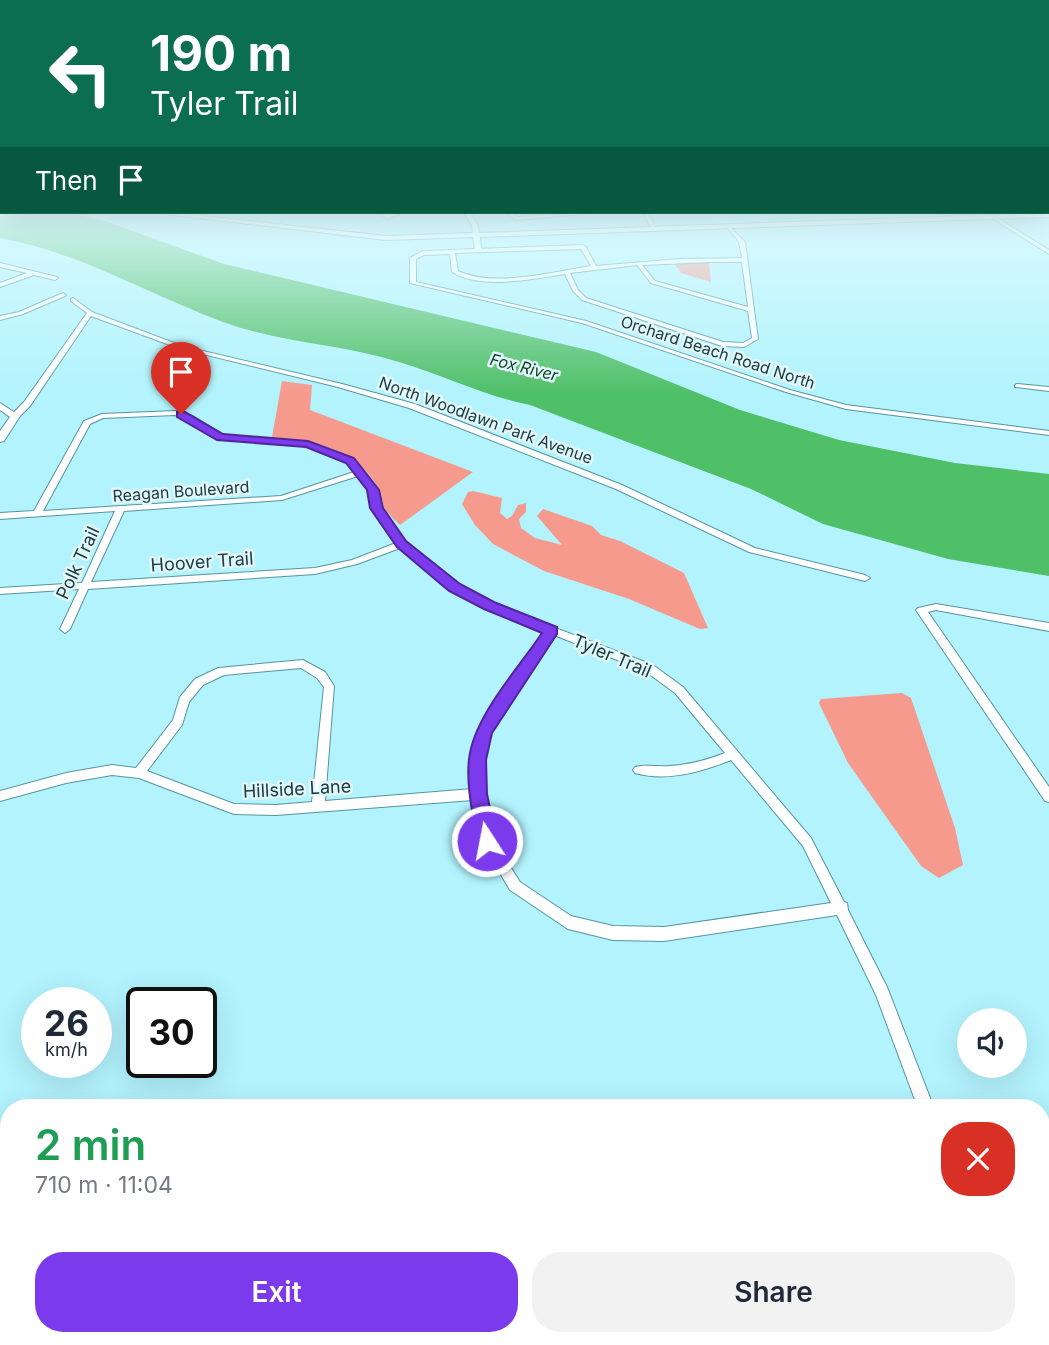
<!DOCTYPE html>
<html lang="en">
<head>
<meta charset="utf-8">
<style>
  body { margin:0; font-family:Inter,sans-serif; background:#f2f2f3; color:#1f2937; height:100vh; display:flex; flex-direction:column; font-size:26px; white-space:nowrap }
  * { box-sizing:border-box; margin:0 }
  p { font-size:23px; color:#747a83 }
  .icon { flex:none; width:38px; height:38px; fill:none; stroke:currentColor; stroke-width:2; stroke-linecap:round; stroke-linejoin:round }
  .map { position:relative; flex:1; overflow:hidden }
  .side { position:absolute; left:0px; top:1099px; width:1050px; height:247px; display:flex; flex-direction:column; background:#fff; border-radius:28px 28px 0 0; box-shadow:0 7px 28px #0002 }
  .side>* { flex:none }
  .hud { position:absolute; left:0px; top:0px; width:1050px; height:214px; box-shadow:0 7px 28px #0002; background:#0b6e4f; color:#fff; overflow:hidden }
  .fabs { position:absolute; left:957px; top:1008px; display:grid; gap:14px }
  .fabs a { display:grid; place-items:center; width:70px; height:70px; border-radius:50%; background:#fff; box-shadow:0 7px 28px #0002; font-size:35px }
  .speed { position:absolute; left:21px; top:987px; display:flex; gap:14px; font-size:35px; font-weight:700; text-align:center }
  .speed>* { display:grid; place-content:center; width:91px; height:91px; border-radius:50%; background:#fff; box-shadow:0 7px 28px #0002; line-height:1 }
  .speed small { font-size:18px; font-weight:400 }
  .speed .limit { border:4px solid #111; border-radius:10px; background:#fff; color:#111 }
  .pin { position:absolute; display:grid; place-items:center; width:60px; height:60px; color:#fff; margin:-72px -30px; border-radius:50% 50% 50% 0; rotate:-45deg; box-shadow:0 0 7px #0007 }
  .pin .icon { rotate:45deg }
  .me { position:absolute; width:77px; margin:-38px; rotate:349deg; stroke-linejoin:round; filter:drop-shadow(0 0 5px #0008) }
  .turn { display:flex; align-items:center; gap:24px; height:147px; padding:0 35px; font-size:32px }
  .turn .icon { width:91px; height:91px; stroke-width:2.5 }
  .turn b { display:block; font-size:49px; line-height:60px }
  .then { display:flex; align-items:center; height:66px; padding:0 35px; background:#0003; gap:14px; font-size:26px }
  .round { display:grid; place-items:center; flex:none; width:74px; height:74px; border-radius:28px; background:#f2f2f3 }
  .head { display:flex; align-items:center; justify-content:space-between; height:119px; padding:0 35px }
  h1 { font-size:42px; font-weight:600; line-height:52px; color:#1e9e55 }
  .action { display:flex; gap:14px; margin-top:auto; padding:14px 35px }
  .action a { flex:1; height:80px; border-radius:28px; background:#7c3aed; color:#fff; font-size:28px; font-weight:600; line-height:80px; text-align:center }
  .action a+a { background:#f2f2f3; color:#1f2937 }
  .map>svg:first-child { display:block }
</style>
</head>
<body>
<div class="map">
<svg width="1049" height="1345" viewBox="0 0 1049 1345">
  <rect width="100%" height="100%" fill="#b2f3fd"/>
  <!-- built -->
  <polygon fill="#9be6f1" points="43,1337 403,1337 403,1345 0,1345"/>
  <!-- green -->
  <g fill="#f79a8e">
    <polygon points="709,262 711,282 681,273 674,263"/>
    <path d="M282,381L312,385L310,410L473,472L400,525C395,520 389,515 385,509C382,503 382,495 379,489C354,447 316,442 272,437Z"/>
    <polygon points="473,491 502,498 500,513 507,519 512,516 518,505 526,503 526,512 519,519 521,528 535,538 562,545 537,516 543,509 592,526 601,535 620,541 684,573 708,628 700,629 629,599 544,571 493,544 475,525 462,504 468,492"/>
    <polygon points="902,693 911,698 955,828 963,865 939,878 921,866 848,763 819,703 821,699"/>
    <polygon points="168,1337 371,1337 371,1345 110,1345"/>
  </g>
  <!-- water -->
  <path fill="#4fbf68" d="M0,206L2,212H67L105,221L224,264L596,352L740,410L839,440L955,463L1049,474V576L948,559L823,524L751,489L530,405C484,396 443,375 399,362C342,344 280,343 223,322C148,294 79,252 0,238Z"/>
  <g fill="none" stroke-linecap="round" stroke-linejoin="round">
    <defs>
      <g id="minor">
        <polygon points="385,212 398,215 387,219 382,216"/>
        <polygon points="506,212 511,212 517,217 607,212 516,220"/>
        <polygon points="643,212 647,212 657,231 653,231"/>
        <polygon points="994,216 1049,250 1049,254 992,218"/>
        <path d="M729,226L745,242L758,339L744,347L722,346L582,300L573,291L565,274C532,279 481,290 452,272L450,254L424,255L416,259V282L586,321L790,390L846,405L1049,431V435L846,409L786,392L582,323L410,283V258L423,251L583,245L586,247L596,266L679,259L742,258L739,242L727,227ZM581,249L591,266C552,272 494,288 458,271L455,253ZM712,262H742L748,307L655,281L642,265ZM637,265L651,283L748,311L752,338L743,343L723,342L586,298L578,290L570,273Z"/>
        <polygon points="0,263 57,277 58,278 55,280 34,275 0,287 0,283 27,273 0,267"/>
        <polygon points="63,293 66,295 65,296 23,314 0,320 0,316 19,312"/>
        <polygon points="73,298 92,312 182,346 342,384 415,404 622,485 755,548 865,575 870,578 865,581 749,552 616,489 409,408 338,387 178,348 91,316 30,406 18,418 12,418 12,414 24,402 87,313 71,301 71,299"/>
        <polygon points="1017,384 1049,387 1049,391 1015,387 1015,385"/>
        <path d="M176,411L193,416L223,435L308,442L353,459L377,490L381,507L404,542L458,586L492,604L653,665L683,687L811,838L844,902L847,903L848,910L887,987L934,1108H918L876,995L837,915L664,941L613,940L568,929L510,890L481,841L473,800L276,815L234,814L139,778L112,775L66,783L0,801V791L66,773L112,765L136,768L173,720L180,697L195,679L218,668L303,660L325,672L334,686L325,801L472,789V760L478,731L546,632L486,608L452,590L400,548L357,564L315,574L88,589L70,629L65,633L60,629L79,589L0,594V588L82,583L115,511L0,519V513L34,511L84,421L102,414ZM175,415L187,420L221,439L307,446L347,463L354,472L281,496L43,511L90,424L103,418ZM358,476L369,490L373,507L396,543L352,560L315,568L91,582L124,511L282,500ZM554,635L645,671L675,693L725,753C707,760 689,765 669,766C658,767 646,764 635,767L633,770L635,773C667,782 701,772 731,760L803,846L831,903L664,927L613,926L571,916L520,882L493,839L484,794V760L489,732ZM301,668L317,678L324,687L312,802L276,805L234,804L147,771L182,725L189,702L203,685L224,675Z"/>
        <polygon points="936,604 1049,623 1049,631 936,610 928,612 1049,787 1049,802 1045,801 916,610 918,608"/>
        <polygon points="542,1337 560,1337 558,1345 540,1345"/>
        <polygon points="984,1337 1002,1337 1005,1345 987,1345"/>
      </g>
      <g id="tertiary">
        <polygon points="149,212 167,212 386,236 473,233 472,226 464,212 470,212 478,226 479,233 1049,213 1049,217 480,237 481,250 478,252 475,250 473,237 386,240"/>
        <polygon points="0,403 20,416 4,441 0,442 0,431 10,417 0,410"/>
      </g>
    </defs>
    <!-- minor casing -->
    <use href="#minor" stroke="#56949e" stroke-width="2"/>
    <!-- tertiary casing -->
    <use href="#tertiary" stroke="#56949e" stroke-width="2"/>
    <!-- minor -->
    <use href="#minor" fill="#fff" fill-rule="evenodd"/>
    <!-- tertiary -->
    <use href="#tertiary" fill="#fff" fill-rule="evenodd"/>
  </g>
  <!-- sky -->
  <linearGradient id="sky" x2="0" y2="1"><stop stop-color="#6bb8b5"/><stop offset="0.52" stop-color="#dcfafe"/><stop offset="1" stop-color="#dcfafe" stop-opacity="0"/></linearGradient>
  <rect width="1049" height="394" fill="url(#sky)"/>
  <!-- route -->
  <path fill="#7c3aed" stroke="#51269a" stroke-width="2" d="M177,412H185L223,434L308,441L354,458L379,490L383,508L406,541L460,584L494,602L557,627V634L492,733L486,760L487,794L497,841L494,847L487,849L480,847L477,841C473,814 466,786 469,759C474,716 518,669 542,633L484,609L449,591L397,547L370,508L367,490L346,463L306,447L217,440L177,417Z"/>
  <g text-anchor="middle" stroke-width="5" stroke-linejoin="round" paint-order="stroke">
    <!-- far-street labels -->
    <g font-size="16" fill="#203a3f" stroke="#e0f8fc">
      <text transform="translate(718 352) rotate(18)" y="6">Orchard Beach Road North</text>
      <text transform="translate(486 420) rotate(20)" y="6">North Woodlawn Park Avenue</text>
      <text transform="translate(181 491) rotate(-4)" y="6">Reagan Boulevard</text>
    </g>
    <!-- far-water labels -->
    <g font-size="16" font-style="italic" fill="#113e1c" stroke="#e0f8fc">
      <text transform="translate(524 367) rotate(14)" y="6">Fox River</text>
    </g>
    <!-- street labels -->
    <g font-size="18" fill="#203a3f" stroke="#e0f8fc">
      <text transform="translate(202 562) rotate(-4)" y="6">Hoover Trail</text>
      <text transform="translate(78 563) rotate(-65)" y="6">Polk Trail</text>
      <text transform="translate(612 656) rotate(23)" y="6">Tyler Trail</text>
      <text transform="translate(297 789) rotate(-3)" y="6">Hillside Lane</text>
    </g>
  </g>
</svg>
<div class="fabs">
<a><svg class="icon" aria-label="sound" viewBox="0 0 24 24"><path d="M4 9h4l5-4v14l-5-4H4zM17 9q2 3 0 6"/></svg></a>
</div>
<div class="speed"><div>26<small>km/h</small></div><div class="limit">30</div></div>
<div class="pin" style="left:181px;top:414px;background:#d93025"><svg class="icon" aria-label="arrive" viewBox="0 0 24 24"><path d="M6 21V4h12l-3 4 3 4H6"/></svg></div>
<svg class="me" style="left:487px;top:841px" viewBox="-20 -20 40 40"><circle r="17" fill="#7c3aed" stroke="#fff" stroke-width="3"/><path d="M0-11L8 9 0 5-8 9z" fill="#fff"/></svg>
<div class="hud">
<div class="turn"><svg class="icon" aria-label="left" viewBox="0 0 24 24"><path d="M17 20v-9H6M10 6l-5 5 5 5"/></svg><div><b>190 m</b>Tyler Trail</div></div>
<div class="then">Then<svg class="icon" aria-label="arrive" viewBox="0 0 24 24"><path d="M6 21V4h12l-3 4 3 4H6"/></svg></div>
</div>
<section class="side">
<div class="head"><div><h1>2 min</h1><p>710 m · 11:04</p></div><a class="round" style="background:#d93025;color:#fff"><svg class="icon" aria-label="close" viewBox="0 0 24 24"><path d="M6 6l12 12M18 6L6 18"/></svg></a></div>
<div class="action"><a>Exit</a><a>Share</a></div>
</section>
</div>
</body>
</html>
